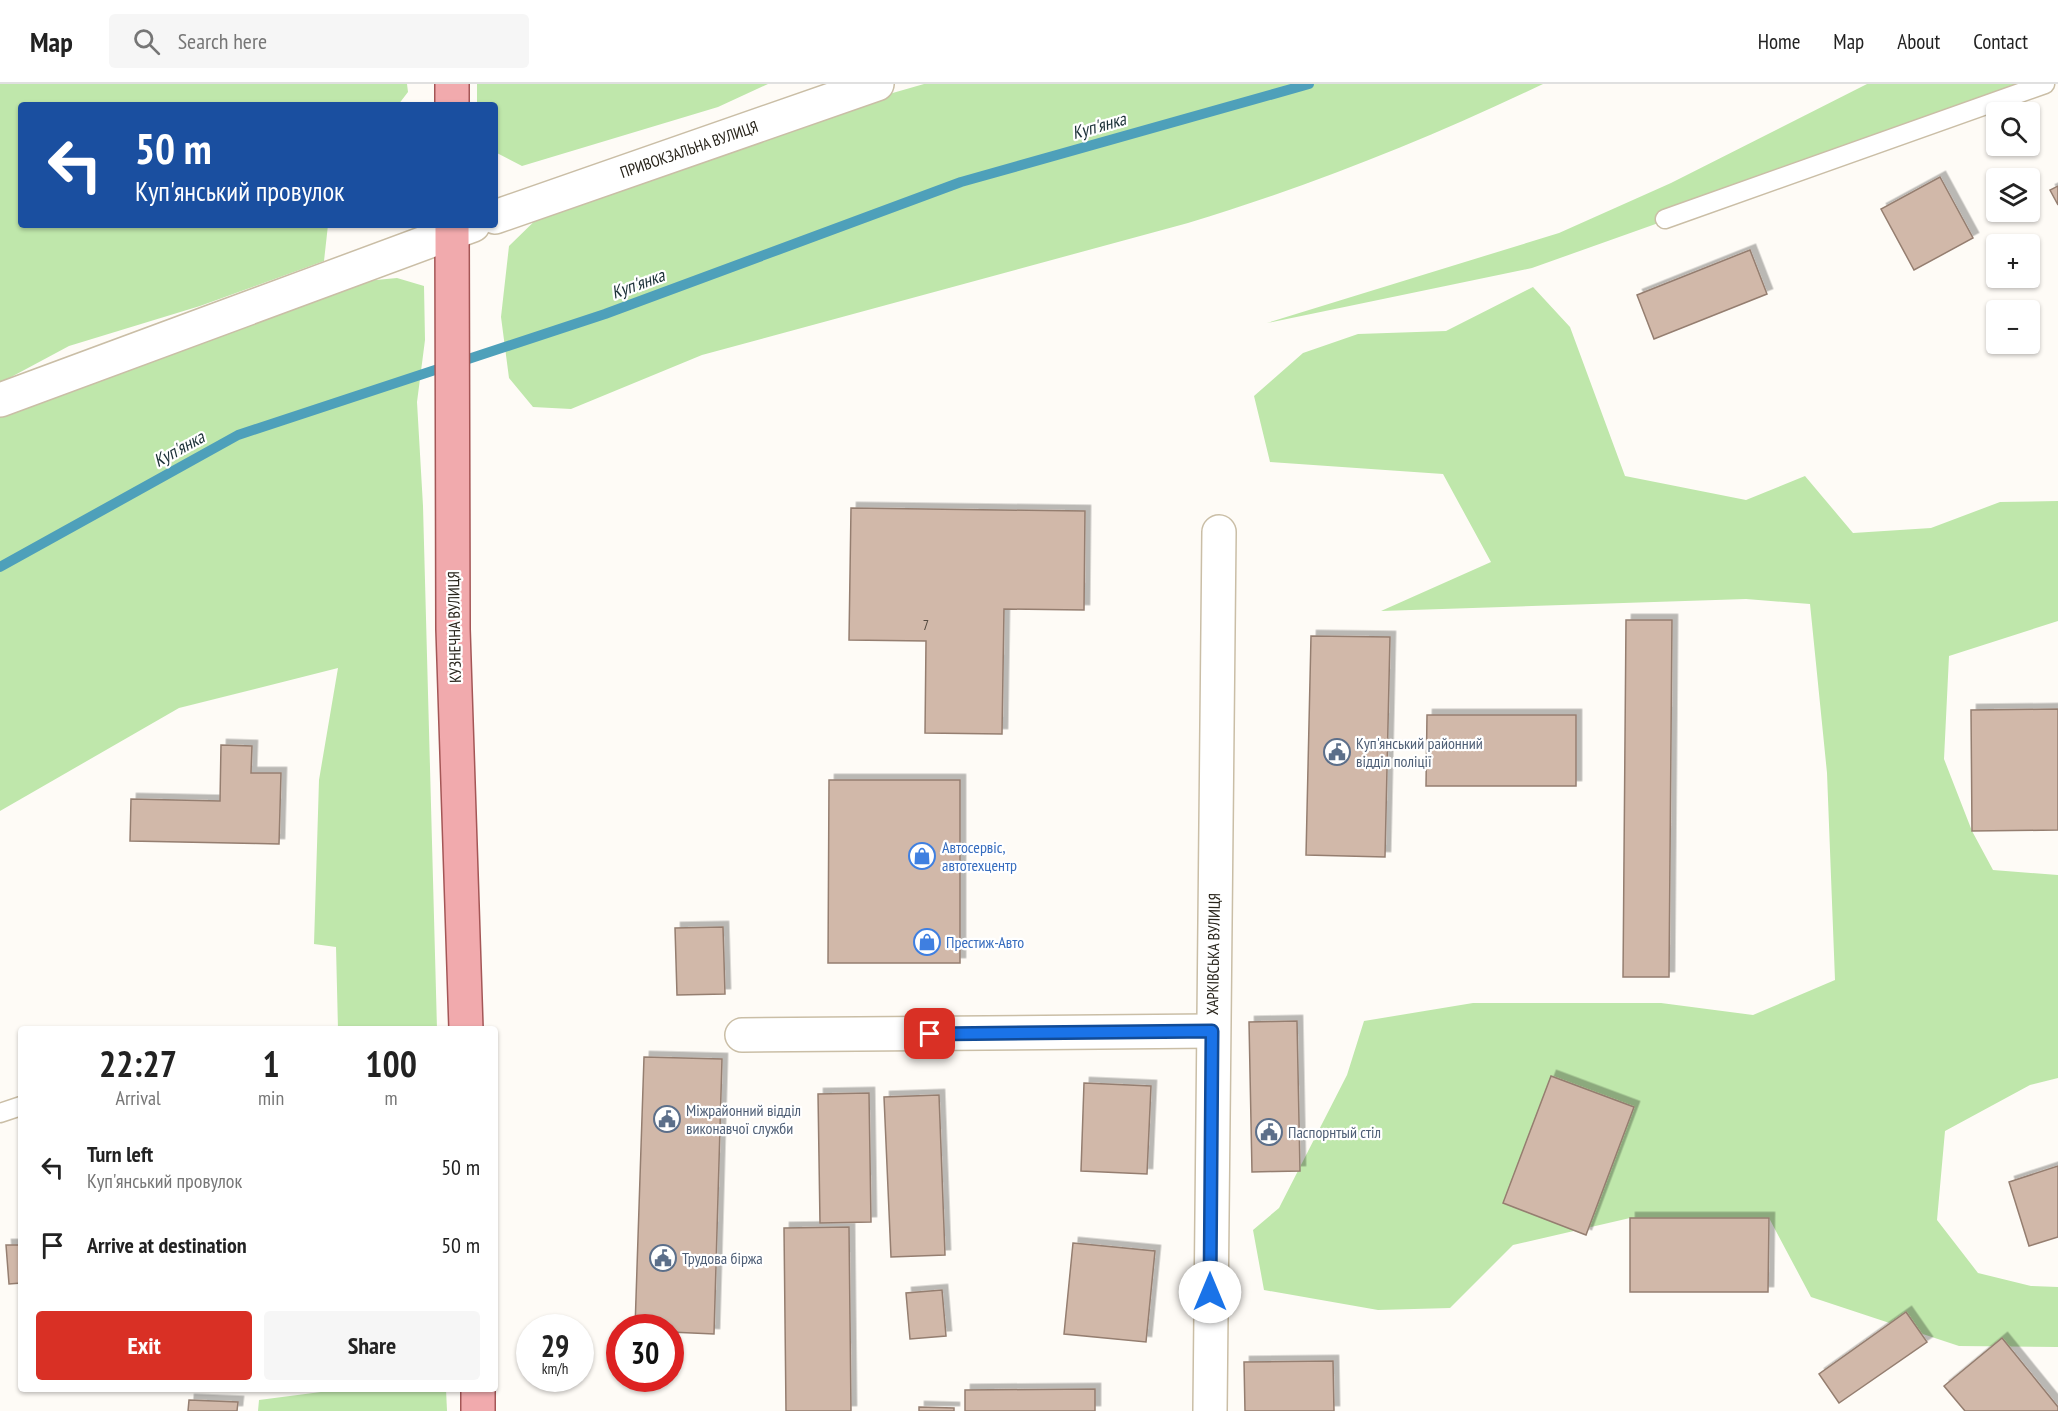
<!DOCTYPE html>
<html lang="en">
<head>
<meta charset="utf-8">
<style>
  body { margin:0; font-family:"PT Sans Narrow",sans-serif; background:#f6f6f6; color:#222; height:100vh; display:flex; flex-direction:column; font-size:22px; white-space:nowrap }
  * { box-sizing:border-box; margin:0 }
  p { font-size:20px; color:#767676 }
  .icon { flex:none; width:33px; height:33px; fill:none; stroke:currentColor; stroke-width:2; stroke-linecap:round; stroke-linejoin:round }
  .map { position:relative; flex:1; overflow:hidden }
  .panel { position:absolute; left:18px; top:942px; width:480px; height:366px; display:flex; flex-direction:column; background:#fff; border-radius:6px; box-shadow:0 2px 4px #0004 }
  .panel>* { flex:none }
  .hud { position:absolute; left:18px; top:18px; width:480px; height:126px; border-radius:6px; box-shadow:0 2px 4px #0004; background:#1a4fa0; color:#fff; overflow:hidden }
  .fabs { position:absolute; left:1986px; top:18px; display:grid; gap:12px }
  .fabs a { display:grid; place-items:center; width:54px; height:54px; border-radius:6px; background:#fff; box-shadow:0 2px 4px #0004; font-size:30px }
  .speed { position:absolute; left:516px; top:1230px; display:flex; gap:12px; font-size:30px; font-weight:700; text-align:center }
  .speed>* { display:grid; place-content:center; width:78px; height:78px; border-radius:50%; background:#fff; box-shadow:0 2px 4px #0004; line-height:1 }
  .speed small { font-size:15px; font-weight:400 }
  .speed .limit { border:9px solid #d22; background:#fff; color:#111 }
  .pin { position:absolute; display:grid; place-items:center; width:51px; height:51px; color:#fff; margin:-26px; border-radius:12px; box-shadow:0 3px 9px #0006 }
  .me { position:absolute; width:66px; margin:-33px; rotate:0deg; stroke-linejoin:round; filter:drop-shadow(0 0 4px #0008) }
  .turn { display:flex; align-items:center; gap:21px; height:126px; padding:0 18px; font-size:27px }
  .turn .icon { width:78px; height:78px; stroke-width:2.5 }
  .turn b { display:block; font-size:42px; line-height:51px }
  .eta { display:flex; justify-content:space-evenly; align-items:center; height:102px; text-align:center }
  .eta b { font-size:36px; font-weight:700; line-height:42px }
  .primary-button { display:flex; gap:12px; margin-top:auto; padding:12px 18px }
  .primary-button a { flex:1; height:69px; border-radius:6px; background:#d93025; color:#fff; font-size:24px; font-weight:700; line-height:69px; text-align:center }
  .primary-button a+a { background:#f6f6f6; color:#222 }
  ul { padding:0; list-style:none }
  li { display:flex; align-items:center; gap:18px; height:78px; padding:0 18px }
  li div { flex:1 }
  li b { display:block; font-size:22px }
  li em { font-style:normal }
  header { display:flex; align-items:center; gap:36px; box-sizing:border-box; height:84px; padding:0 30px; background:#fff; border-bottom:2px solid #e0e0e0 }
  header strong { font-size:28px }
  nav { display:flex; gap:33px; margin-inline-start:auto; font-size:21px }
  .search { width:420px; height:54px; background:#f6f6f6; display:flex; align-items:center; gap:15px; box-sizing:border-box; padding:0 21px; border-radius:6px; color:#767676; font-size:22px }
  .map>svg:first-child { display:block }
</style>
</head>
<body>
<header>
<strong>Map</strong>
<div class="search"><svg class="icon" aria-label="search" viewBox="0 0 24 24"><circle cx="10" cy="10" r="6"/><path d="M15 15l6 6"/></svg>Search here</div>
<nav><a>Home</a><a>Map</a><a>About</a><a>Contact</a></nav>
</header>
<div class="map">
<svg width="2058" height="1327" viewBox="0 0 2058 1327">
  <defs>
    <filter id="shadow"><feDropShadow dx="5.5" dy="-5.5" stdDeviation="0" flood-color="#0004"/></filter>
  </defs>
  <rect width="100%" height="100%" fill="#fefbf6"/>
  <!-- green -->
  <g fill="#bfe7ab">
    <polygon points="0,0 407,0 408,8 398,21 21,21 21,141 328,141 324,177 200,222 69,262 0,299"/>
    <polygon points="477,0 768,0 718,23 522,82 495,68 495,21 477,21"/>
    <path d="M924,0H1543C1428,55 1310,102 1188,139L702,271L571,325L533,323L509,294L501,233L509,162L549,123L788,39Z"/>
    <polygon points="1867,0 2049,0 1532,184 1267,239 1559,149 1671,99"/>
    <polygon points="397,194 424,202 425,256 417,318 423,422 437,945 338,945 336,863 314,860 319,696 338,584 179,624 0,727 0,328 355,198"/>
    <polygon points="1533,203 1570,243 1625,392 1746,416 1805,392 1853,449 1931,444 2000,418 2058,417 2058,537 1949,572 1944,675 1972,747 1993,786 2058,791 2058,994 2030,1001 1945,1047 1937,1136 1978,1189 2031,1202 2058,1203 2058,1263 1959,1262 1811,1213 1769,1134 1630,1134 1513,1161 1450,1224 1378,1226 1264,1206 1253,1146 1279,1124 1347,991 1364,937 1473,919 1661,919 1753,931 1835,896 1827,689 1810,520 1746,515 1381,527 1491,478 1443,390 1270,378 1254,312 1303,269 1358,250 1446,247"/>
    <polygon points="344,1305 446,1305 447,1327 258,1327 259,1316"/>
  </g>
  <g fill="none" stroke-linecap="round" stroke-linejoin="round">
    <!-- stream -->
    <polyline stroke="#4ea0ba" stroke-width="10" points="0,483 238,351 605,230 961,98 1309,0"/>
  </g>
  <!-- building -->
  <g fill="#d1b8a9" stroke="#957e70" stroke-width="1.5" filter="url(#shadow)">
    <polygon points="1940,93 1973,154 1914,186 1881,125"/>
    <polygon points="2058,102 2058,121 2050,106"/>
    <polygon points="1750,166 1767,210 1654,255 1637,211"/>
    <polygon points="851,424 1085,427 1084,526 1004,525 1002,650 925,649 926,557 849,556"/>
    <polygon points="1626,536 1672,536 1669,893 1623,893"/>
    <polygon points="1311,552 1390,553 1385,773 1306,771"/>
    <polygon points="2058,625 2058,746 1972,747 1971,626"/>
    <polygon points="1427,631 1576,631 1576,702 1426,702"/>
    <polygon points="221,661 252,662 251,689 281,689 279,760 130,757 131,715 220,717"/>
    <polygon points="829,696 960,696 960,879 828,879"/>
    <polygon points="723,843 725,910 677,911 675,844"/>
    <polygon points="1297,937 1300,1087 1252,1088 1249,938"/>
    <polygon points="644,973 722,975 714,1250 670,1248 670,1244 635,1244"/>
    <polygon points="1551,992 1634,1023 1586,1151 1503,1119"/>
    <polygon points="1084,999 1151,1002 1147,1090 1081,1087"/>
    <polygon points="869,1009 871,1138 820,1139 818,1010"/>
    <polygon points="939,1011 945,1171 891,1173 884,1013"/>
    <polygon points="2058,1082 2058,1153 2029,1162 2009,1098"/>
    <polygon points="1630,1134 1769,1134 1768,1208 1630,1208"/>
    <polygon points="849,1143 851,1327 786,1327 784,1144"/>
    <polygon points="1073,1159 1155,1167 1146,1258 1064,1250"/>
    <polygon points="6,1161 21,1161 21,1199 9,1200"/>
    <polygon points="942,1206 946,1252 910,1255 906,1209"/>
    <polygon points="1906,1228 1927,1258 1839,1319 1819,1290"/>
    <polygon points="2002,1254 2058,1323 2058,1327 1965,1327 1944,1302"/>
    <polygon points="1333,1277 1334,1327 1245,1327 1244,1278"/>
    <polygon points="1095,1305 1095,1327 965,1327 965,1306"/>
    <polygon points="189,1316 238,1318 237,1327 188,1327"/>
    <polygon points="919,1323 954,1324 954,1327 919,1327"/>
  </g>
  <g fill="none" stroke-linecap="round" stroke-linejoin="round">
    <defs>
      <g id="service">
        <polyline points="1665,135 2045,0"/>
        <polyline points="0,1029 21,1022"/>
      </g>
      <g id="minor">
        <polyline points="495,133 877,0"/>
        <polyline points="0,316 473,141"/>
        <polyline points="742,951 1212,947"/>
        <polyline points="1210,1327 1219,448"/>
      </g>
      <g id="primary">
        <polyline points="452,21 452,0"/>
        <polyline points="452,141 453,545 466,945"/>
        <polyline points="478,1305 478,1327"/>
      </g>
    </defs>
    <!-- service casing -->
    <use href="#service" stroke="#cabea6" stroke-width="21"/>
    <!-- minor casing -->
    <use href="#minor" stroke="#cabea6" stroke-width="36"/>
    <!-- primary casing -->
    <use href="#primary" stroke="#a45656" stroke-width="36"/>
    <!-- service -->
    <use href="#service" stroke="#fff" stroke-width="18"/>
    <!-- minor -->
    <use href="#minor" stroke="#fff" stroke-width="33"/>
    <!-- primary -->
    <use href="#primary" stroke="#f1aaad" stroke-width="33"/>
  </g>
  <g fill="none" stroke-linecap="round" stroke-linejoin="round">
    <defs>
      <polyline id="route" points="930,950 1212,947 1210,1208"/>
    </defs>
    <!-- route casing -->
    <use href="#route" stroke="#114b97" stroke-width="15"/>
    <!-- route -->
    <use href="#route" stroke="#1a73e8" stroke-width="10"/>
  </g>
  <!-- icons -->
  <defs>
    <symbol id="civic-ring" viewBox="-11 -11 22 22"><circle r="9.5" fill="#fff" stroke="#5c6f8a" stroke-width="1.5"/><path d="M-.6-6.5H3V-4.5H.6V-3L4-1V1h2V6H-6V1h2V-1L-.6-3ZM-1.2 2.5V6h2.4V2.5Z" fill="#5c6f8a"/></symbol>
    <symbol id="shop-ring" viewBox="-11 -11 22 22"><circle r="9.5" fill="#fff" stroke="#3f7fe0" stroke-width="1.5"/><path d="M-5-2.5h2.3a2.7 3.5 0 0 1 5.4 0H5L5.5 6h-11ZM-1.5-2.5h3a1.5 2.3 0 0 0-3 0Z" fill="#3f7fe0"/></symbol>
  </defs>
  <g fill-rule="evenodd">
    <use href="#civic-ring" x="1322" y="653" width="30" height="30"/>
    <use href="#shop-ring" x="907" y="757" width="30" height="30"/>
    <use href="#shop-ring" x="912" y="843" width="30" height="30"/>
    <use href="#civic-ring" x="652" y="1020" width="30" height="30"/>
    <use href="#civic-ring" x="1254" y="1033" width="30" height="30"/>
    <use href="#civic-ring" x="648" y="1159" width="30" height="30"/>
  </g>
  <g text-anchor="middle" stroke-width="4.5" stroke-linejoin="round" paint-order="stroke">
    <!-- number labels -->
    <g font-size="14" fill="#52483e">
      <text x="926" y="546">7</text>
    </g>
    <!-- street labels -->
    <g font-size="16" fill="#27231a" stroke="#fff">
      <text transform="translate(689 65) rotate(-19)" y="6">ПРИВОКЗАЛЬНА ВУЛИЦЯ</text>
      <text transform="translate(454 543) rotate(-91)" y="6">КУЗНЕЧНА ВУЛИЦЯ</text>
      <text transform="translate(1213 870) rotate(-89)" y="6">ХАРКІВСЬКА ВУЛИЦЯ</text>
    </g>
    <!-- service labels -->
    <g font-size="16" fill="#4e5e75" stroke="#fff" text-anchor="start">
      <text x="1356" y="665">Куп'янський районний<tspan x="1356" dy="18">відділ поліції</tspan></text>
      <text x="686" y="1032">Міжрайонний відділ<tspan x="686" dy="18">виконавчої служби</tspan></text>
      <text x="1288" y="1054">Паспорнтый стіл</text>
      <text x="682" y="1180">Трудова біржа</text>
    </g>
    <!-- shop labels -->
    <g font-size="16" fill="#366cbe" stroke="#fff" text-anchor="start">
      <text x="942" y="769">Автосервіс,<tspan x="942" dy="18">автотехцентр</tspan></text>
      <text x="946" y="864">Престиж-Авто</text>
    </g>
    <!-- water labels -->
    <g font-size="18" font-style="italic" fill="#1b3037" stroke="#fff">
      <text transform="translate(1099 42) rotate(-16)" y="6">Куп'янка</text>
      <text transform="translate(638 200) rotate(-20)" y="6">Куп'янка</text>
      <text transform="translate(179 365) rotate(-29)" y="6">Куп'янка</text>
    </g>
  </g>
</svg>
<div class="fabs">
<a><svg class="icon" aria-label="search" viewBox="0 0 24 24"><circle cx="10" cy="10" r="6"/><path d="M15 15l6 6"/></svg></a>
<a><svg class="icon" aria-label="layers" viewBox="0 0 24 24"><path d="M12 4l9 5-9 5-9-5zM3 14l9 5 9-5"/></svg></a>
<a>+</a>
<a>−</a>
</div>
<div class="speed"><div>29<small>km/h</small></div><div class="limit">30</div></div>
<div class="pin" style="left:930px;top:950px;background:#d93025"><svg class="icon" aria-label="arrive" viewBox="0 0 24 24"><path d="M6 21V4h12l-3 4 3 4H6"/></svg></div>
<svg class="me" style="left:1210px;top:1208px" viewBox="-20 -20 40 40"><circle r="19" fill="#fff"/><path d="M0-13L10 11 0 6-10 11z" fill="#1a73e8"/></svg>
<div class="hud">
<div class="turn"><svg class="icon" aria-label="left" viewBox="0 0 24 24"><path d="M17 20v-9H6M10 6l-5 5 5 5"/></svg><div><b>50 m</b>Куп'янський провулок</div></div>
</div>
<section class="panel">
<div class="eta">
<div><b>22:27</b><p>Arrival</p></div>
<div><b>1</b><p>min</p></div>
<div><b>100</b><p>m</p></div>
</div>
<ul>
<li><svg class="icon" aria-label="left" viewBox="0 0 24 24"><path d="M17 20v-9H6M10 6l-5 5 5 5"/></svg><div><b>Turn left</b><p>Куп'янський провулок</p></div><em>50 m</em></li>
<li><svg class="icon" aria-label="arrive" viewBox="0 0 24 24"><path d="M6 21V4h12l-3 4 3 4H6"/></svg><div><b>Arrive at destination</b></div><em>50 m</em></li>
</ul>
<div class="primary-button"><a>Exit</a><a>Share</a></div>
</section>
</div>
</body>
</html>
